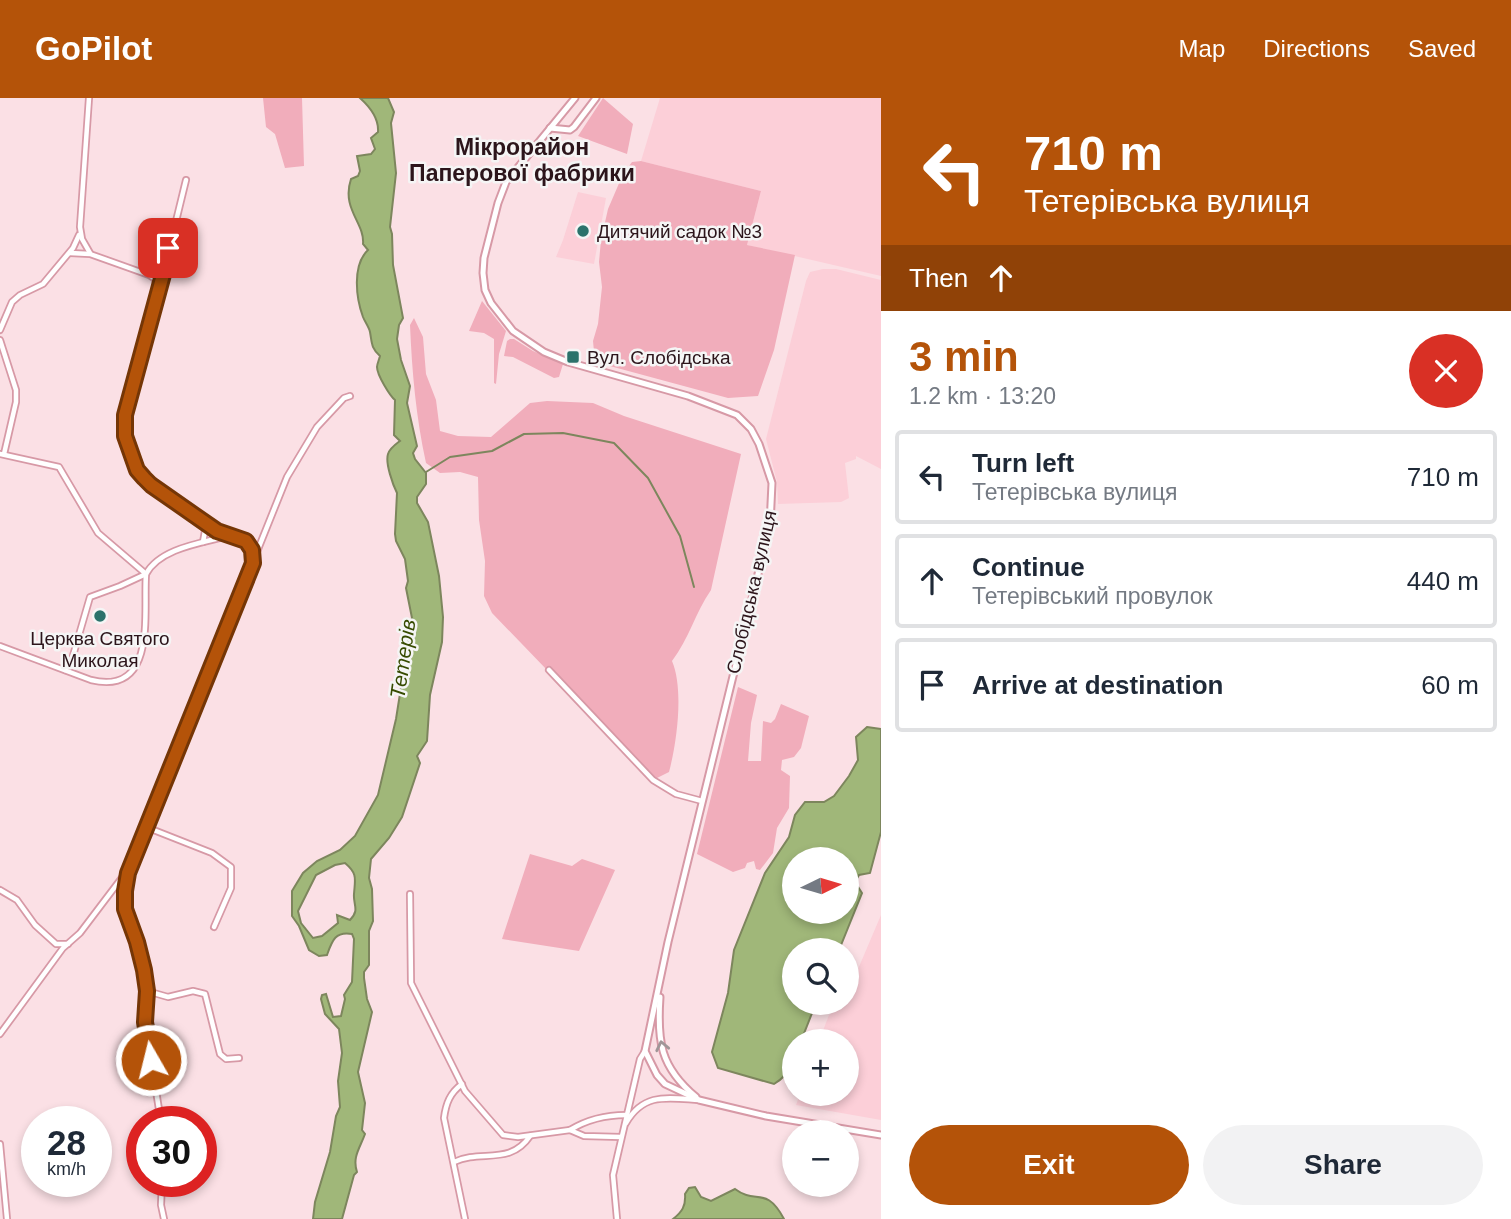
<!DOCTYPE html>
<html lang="en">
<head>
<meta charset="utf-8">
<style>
  body { margin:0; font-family:Helvetica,sans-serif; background:#f2f2f3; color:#1f2937; height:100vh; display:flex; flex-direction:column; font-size:26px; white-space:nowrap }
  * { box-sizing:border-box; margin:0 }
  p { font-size:23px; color:#747a83 }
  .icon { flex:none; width:38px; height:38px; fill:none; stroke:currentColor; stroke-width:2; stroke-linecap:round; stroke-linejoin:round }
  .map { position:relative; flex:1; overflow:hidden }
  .sheet { display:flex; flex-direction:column; background:#fff; width:630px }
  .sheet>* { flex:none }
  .top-card { background:#b45309; color:#fff; overflow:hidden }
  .needle { width:46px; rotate:85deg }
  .tools { position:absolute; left:782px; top:749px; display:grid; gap:14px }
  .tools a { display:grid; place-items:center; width:77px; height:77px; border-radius:50%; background:#fff; box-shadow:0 4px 10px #0003; font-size:35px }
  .speed { position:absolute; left:21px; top:1008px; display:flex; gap:14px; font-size:35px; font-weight:700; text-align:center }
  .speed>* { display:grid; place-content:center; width:91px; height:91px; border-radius:50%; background:#fff; box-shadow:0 4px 10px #0003; line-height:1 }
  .speed small { font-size:18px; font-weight:400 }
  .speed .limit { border:10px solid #d22; background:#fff; color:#111 }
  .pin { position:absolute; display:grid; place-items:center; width:60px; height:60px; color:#fff; margin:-30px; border-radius:14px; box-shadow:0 4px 10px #0006 }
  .me { position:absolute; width:77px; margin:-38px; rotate:352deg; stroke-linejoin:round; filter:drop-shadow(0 0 5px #0008) }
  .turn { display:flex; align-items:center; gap:24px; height:147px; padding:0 28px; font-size:32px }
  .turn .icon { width:91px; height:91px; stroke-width:2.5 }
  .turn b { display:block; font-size:49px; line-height:60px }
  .then { display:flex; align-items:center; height:66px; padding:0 28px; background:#0003; gap:14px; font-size:26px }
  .round { display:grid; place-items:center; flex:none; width:74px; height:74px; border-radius:37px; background:#f2f2f3 }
  .head { display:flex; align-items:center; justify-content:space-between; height:119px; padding:0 28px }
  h1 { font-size:42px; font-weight:700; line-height:52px; color:#b45309 }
  .cta { display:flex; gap:14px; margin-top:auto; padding:14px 28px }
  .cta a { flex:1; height:80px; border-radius:42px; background:#b45309; color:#fff; font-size:28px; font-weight:700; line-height:80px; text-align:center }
  .cta a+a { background:#f2f2f3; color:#1f2937 }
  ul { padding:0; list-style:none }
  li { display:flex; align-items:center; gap:21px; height:94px; margin:0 14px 10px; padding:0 14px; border:4px solid #e0e1e3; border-radius:7px }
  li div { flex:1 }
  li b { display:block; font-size:26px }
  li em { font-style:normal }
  header { display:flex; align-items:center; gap:42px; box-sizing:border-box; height:98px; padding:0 35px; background:#b45309; color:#fff }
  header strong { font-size:33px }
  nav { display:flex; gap:38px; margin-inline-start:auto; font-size:24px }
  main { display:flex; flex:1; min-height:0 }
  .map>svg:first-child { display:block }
</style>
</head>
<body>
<header>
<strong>GoPilot</strong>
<nav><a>Map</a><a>Directions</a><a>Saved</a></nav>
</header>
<main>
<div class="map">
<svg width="881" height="1121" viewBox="0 0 881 1121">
  <rect width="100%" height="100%" fill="#fbe0e5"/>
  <!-- built -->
  <g fill="#fccfd8">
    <polygon points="660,0 881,0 881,178 747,147 761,93 641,63"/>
    <polygon points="578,94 606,100 594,166 556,159 563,142"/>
    <polygon points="823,171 836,171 881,182 881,371 856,358 856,361 845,365 849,400 841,404 778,406 777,384 766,341 806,183 810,174"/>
    <polygon points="881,817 881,1022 796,1007 800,996 847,996 847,943 819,943 829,917 842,908 844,905 847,905 847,897"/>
  </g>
  <!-- green -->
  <g fill="#f1adbb">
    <polygon points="263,0 302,0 304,68 285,70 275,36 266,29"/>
    <polygon points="603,0 633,26 627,56 578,38"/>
    <polygon points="641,63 761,93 747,147 795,157 774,252 758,298 728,300 595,264 593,243 598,226 602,189 599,164 601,142 608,111 623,76 632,64"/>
    <polygon points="482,203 506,233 499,256 496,286 494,285 494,241 484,235 469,233"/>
    <path d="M414,220L423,239L426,276L436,302L440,333L458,338L491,339L530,305L547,303L593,305L624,318L741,356L711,492C695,515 689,541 672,563C684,591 677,644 669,674L653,682L492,515L484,498L485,463L479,422L478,379L460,374L440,375L426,365C416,319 412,274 410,227Z"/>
    <polygon points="510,241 514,241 533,253 563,266 559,279 554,280 513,259 504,258 507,243"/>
    <polygon points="738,589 757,597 751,625 748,663 761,663 763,623 771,625 775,621 781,606 809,618 801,650 794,659 782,662 781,672 790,678 789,710 777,730 773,755 760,772 756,771 754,763 747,765 745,770 733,774 697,756"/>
    <polygon points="530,756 572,768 582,761 615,772 579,853 502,841"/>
  </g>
  <!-- water -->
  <g fill="#a0b779" stroke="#7d865d" stroke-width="2" fill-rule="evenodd">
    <path d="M360,0H388L394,14L391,25L396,75L390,129L392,136L393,167L403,220L399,227L397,241L401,262L410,288L407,305L417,348L413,355L415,361L426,375V386L417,399V405L428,424L439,478L443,519L442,544L430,597L427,643L417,658L420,665L402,719L389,740L371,761L369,780L372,791L373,823L369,833V867L364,874V880L367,901L372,914L358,974L365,1005L362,1032L365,1036C360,1050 352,1059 357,1074L354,1077L342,1121H313L315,1104L330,1054L336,1018L340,1009L338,983L342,955L339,931L325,916L321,901L322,897L326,896L333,919L341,918L345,901L344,897L352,884L354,841L352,836C335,833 332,843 327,857L319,858L309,852L299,828L292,818V793L303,775L317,763L340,752L355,738L378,697L396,621L412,520L406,490L408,483L405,461L396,443L395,436L397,395C393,387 385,365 388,356C390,350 396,346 400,343L394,337L395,302C390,298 377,277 377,269C377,266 379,262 380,258C371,250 372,245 370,234C369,229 365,224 363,219C356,200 352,167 368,152L363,146C365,125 341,111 351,81L358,78L360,73L357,58L371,56L375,51L371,40L378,34C379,21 370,9 360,0ZM345,765C358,776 355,781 354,796C353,807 360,812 350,822L337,817L338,825L322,838L313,840L301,825L298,813L316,777L335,767Z"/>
    <path d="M867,629L881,631V734L870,775L859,777L855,784L862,795L839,852H794V905H816L801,943H794C794,964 792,975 774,986L718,970L712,954L728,895L734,852L765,775L789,739L795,717L805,704H824L834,698L849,678L858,662L856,639ZM794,761H847V814H794Z"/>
    <path d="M695,1089L701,1099L711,1103L735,1091C756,1107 766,1087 784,1121H673C682,1114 686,1108 685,1096L689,1090Z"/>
  </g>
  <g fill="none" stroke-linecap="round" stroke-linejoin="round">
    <!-- stream -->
    <polyline stroke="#7d865d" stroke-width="2" points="426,374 450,359 492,353 524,336 563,335 614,345 648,380 680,438 694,489"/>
    <defs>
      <g id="minor">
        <polyline points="89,0 80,129 82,141 90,155"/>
        <polyline points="70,155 90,156 149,177 155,181 158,197 124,324 126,338 137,372 144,380 217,433 246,443 252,452 253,461"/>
        <polyline points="159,193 186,82"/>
        <polyline points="0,232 12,204 20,197 43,186 73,150 79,137"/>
        <polyline points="0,242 16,292 16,304 4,356"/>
        <polyline points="0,356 59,369 98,435 146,476 120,488 90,499 72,561 65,572"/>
        <polyline points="202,423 205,433 203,444"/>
        <path d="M0,548L91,582C158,598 143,514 146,476C160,450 202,445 228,438"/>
        <polyline points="549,572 653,682 676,696 702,703"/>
        <polyline points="146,729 212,755 231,769 231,790 214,829"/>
        <polyline points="0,792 17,802 35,827 56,846 68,846"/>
        <polyline points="410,796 411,885 465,993 503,1037 518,1039 570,1032"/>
        <polyline points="147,893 168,899 193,893 205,896 220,956 226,961 239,960"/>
        <polyline points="0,936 63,850 80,835 127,773"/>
        <path d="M462,986C450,995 446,1005 444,1020L465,1121"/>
        <polyline points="161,1024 145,924 147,893 144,872 137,844 125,811 125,793 128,775 287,379 317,329 344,300 350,298"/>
        <path d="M626,1025C644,994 668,1000 699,1002"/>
        <path d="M621,1039L584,1038L570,1032C588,1021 605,1017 626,1017"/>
        <polyline points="0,1046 7,1121"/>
        <path d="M454,1064C481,1051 510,1068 530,1038"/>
        <polyline points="162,1083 161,1107 164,1121"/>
        <polyline points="617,1121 613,1077 640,961 645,953"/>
      </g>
      <g id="tertiary">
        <polyline points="575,0 506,84 498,105 484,160 483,175 485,192 491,205 513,233 544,254 568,264 688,298 737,317 751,331 759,346 772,385 770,427 668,844 645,953 657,977 665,986 699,1002 766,1018 881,1037"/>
        <polyline points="550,30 570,32 574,29 596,0"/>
        <path d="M660,899C657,943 660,969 696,999"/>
      </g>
    </defs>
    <!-- minor casing -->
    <use href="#minor" stroke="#d799a6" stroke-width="8"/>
    <!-- tertiary casing -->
    <use href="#tertiary" stroke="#d799a6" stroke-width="9"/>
    <!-- minor -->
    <use href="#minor" stroke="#fff" stroke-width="4.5"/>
    <!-- tertiary -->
    <use href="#tertiary" stroke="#fff" stroke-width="5"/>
  </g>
  <!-- one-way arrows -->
  <defs><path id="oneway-chevron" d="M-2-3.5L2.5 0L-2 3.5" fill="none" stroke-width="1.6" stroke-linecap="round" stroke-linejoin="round" transform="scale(1.75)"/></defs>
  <use stroke="#a09698" href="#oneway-chevron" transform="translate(662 948) rotate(-102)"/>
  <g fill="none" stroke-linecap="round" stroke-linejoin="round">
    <defs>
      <polyline id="route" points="151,962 145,924 147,893 144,872 137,844 125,811 125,793 128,775 253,465 252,452 246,443 217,433 151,387 144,380 137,372 125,338 125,317 164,173 168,150"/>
    </defs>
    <!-- route casing -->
    <use href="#route" stroke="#753606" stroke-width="18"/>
    <!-- route -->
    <use href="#route" stroke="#b45309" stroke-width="12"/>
  </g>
  <!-- markers -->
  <g fill="#2b726b" stroke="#f5f5f5" stroke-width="2.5">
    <circle cx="583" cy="133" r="7"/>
    <rect x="566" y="252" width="14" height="14" rx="3.5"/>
    <circle cx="100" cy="518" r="7"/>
  </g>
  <g text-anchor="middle" stroke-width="5" stroke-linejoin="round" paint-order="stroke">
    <!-- poi labels -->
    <g font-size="19" fill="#2c151b" stroke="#f5f5f5" text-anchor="start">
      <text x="597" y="140">Дитячий садок №3</text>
      <text x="587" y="266">Вул. Слобідська</text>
      <text x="100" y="547" text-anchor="middle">Церква Святого<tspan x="100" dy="22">Миколая</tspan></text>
    </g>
    <!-- street labels -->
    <g font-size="19" fill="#2c151b" stroke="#f5f5f5">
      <text transform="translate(751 494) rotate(-77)" y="7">Слобідська вулиця</text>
    </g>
    <!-- water labels -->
    <g font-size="21" font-style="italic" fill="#374b01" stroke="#f5f5f5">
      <text transform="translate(403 561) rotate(-82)" y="7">Тетерів</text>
    </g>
    <!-- quarter labels -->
    <g font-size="23" font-weight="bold" fill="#2c151b" stroke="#f5f5f5">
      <text x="522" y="57">Мікрорайон<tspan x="522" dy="26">Паперової фабрики</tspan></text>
    </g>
  </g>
</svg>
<div class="tools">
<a><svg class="needle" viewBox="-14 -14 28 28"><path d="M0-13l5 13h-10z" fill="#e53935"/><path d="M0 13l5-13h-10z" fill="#747a83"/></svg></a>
<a><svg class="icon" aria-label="search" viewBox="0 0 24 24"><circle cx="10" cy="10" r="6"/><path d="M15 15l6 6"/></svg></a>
<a>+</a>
<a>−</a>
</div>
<div class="speed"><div>28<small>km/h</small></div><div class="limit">30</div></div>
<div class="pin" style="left:168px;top:150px;background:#d93025"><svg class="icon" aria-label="arrive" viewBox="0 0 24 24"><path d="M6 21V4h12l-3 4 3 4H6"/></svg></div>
<svg class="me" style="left:151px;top:962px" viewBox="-20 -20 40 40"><circle r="17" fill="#b45309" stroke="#fff" stroke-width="3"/><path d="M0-11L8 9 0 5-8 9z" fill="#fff"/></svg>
</div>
<section class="sheet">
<div class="top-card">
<div class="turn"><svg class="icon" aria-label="left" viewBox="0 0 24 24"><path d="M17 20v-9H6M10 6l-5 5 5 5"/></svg><div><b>710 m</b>Тетерівська вулиця</div></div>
<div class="then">Then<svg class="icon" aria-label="ahead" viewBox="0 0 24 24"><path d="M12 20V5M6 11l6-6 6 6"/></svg></div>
</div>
<div class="head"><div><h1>3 min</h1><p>1.2 km · 13:20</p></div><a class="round" style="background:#d93025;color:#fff"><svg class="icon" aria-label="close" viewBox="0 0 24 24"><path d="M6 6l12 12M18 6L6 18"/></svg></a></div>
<ul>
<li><svg class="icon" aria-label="left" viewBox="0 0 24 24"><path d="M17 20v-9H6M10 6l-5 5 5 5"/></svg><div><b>Turn left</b><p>Тетерівська вулиця</p></div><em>710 m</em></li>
<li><svg class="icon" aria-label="ahead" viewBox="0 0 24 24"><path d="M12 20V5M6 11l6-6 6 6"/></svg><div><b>Continue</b><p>Тетерівський провулок</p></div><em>440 m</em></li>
<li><svg class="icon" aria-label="arrive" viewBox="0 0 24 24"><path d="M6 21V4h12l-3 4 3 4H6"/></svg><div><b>Arrive at destination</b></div><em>60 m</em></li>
</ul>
<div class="cta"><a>Exit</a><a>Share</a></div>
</section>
</main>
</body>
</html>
